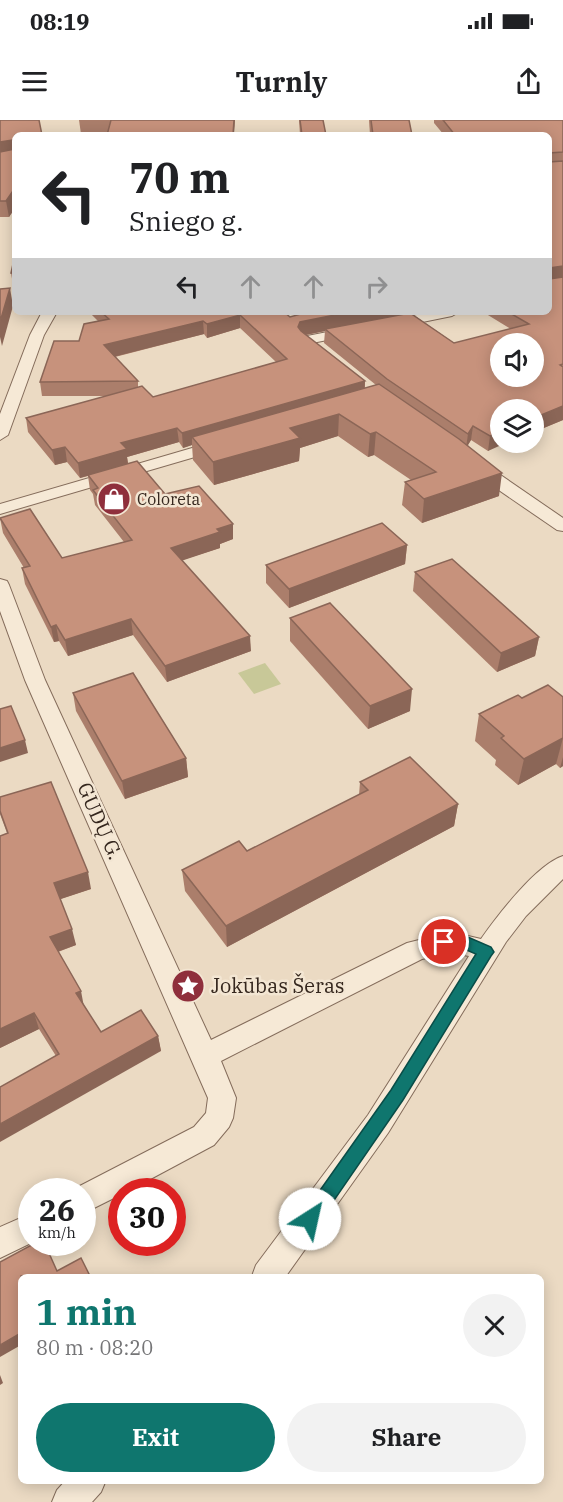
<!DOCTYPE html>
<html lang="en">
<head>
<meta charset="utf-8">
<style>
  body { margin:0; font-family:"IBM Plex Serif",serif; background:#f2f2f2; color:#202124; height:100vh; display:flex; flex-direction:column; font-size:22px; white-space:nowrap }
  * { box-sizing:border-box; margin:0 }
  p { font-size:20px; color:#757577 }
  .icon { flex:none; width:33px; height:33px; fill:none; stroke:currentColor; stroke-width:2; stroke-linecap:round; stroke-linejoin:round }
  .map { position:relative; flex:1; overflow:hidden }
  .sheet { position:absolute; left:18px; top:1154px; width:526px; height:210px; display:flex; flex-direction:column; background:#fff; border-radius:9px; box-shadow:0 3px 15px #0003 }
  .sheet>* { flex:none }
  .top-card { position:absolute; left:12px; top:12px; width:540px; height:183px; border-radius:9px; box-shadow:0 3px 15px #0003; background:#fff; color:#202124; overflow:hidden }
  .controls { position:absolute; left:490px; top:213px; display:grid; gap:12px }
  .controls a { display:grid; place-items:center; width:54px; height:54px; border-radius:50%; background:#fff; box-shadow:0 3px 15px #0003; font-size:30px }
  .speed { position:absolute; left:18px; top:1058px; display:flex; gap:12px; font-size:30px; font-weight:700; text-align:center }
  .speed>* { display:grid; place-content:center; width:78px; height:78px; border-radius:50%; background:#fff; box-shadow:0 3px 15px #0003; line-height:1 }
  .speed small { font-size:15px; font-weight:400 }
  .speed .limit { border:9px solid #d22; background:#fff; color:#111 }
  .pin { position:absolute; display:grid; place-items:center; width:51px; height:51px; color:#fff; margin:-26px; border:3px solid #fff; border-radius:50%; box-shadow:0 2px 6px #0007 }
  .me { position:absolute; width:66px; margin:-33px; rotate:35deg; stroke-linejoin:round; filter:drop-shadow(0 0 4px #0008) }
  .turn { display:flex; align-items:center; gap:21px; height:126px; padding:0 18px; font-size:27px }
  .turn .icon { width:78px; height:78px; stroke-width:2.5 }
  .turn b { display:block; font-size:42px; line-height:51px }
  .lanes { display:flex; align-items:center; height:57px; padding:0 18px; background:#0003; justify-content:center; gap:30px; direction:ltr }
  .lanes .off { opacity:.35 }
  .round { display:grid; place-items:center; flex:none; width:63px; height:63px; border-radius:32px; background:#f2f2f2 }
  .head { display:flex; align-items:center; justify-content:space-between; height:102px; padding:0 18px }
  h1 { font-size:36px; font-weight:700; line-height:45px; color:#0f766e }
  .cta { display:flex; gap:12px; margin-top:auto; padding:12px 18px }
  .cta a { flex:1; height:69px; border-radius:36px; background:#0f766e; color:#fff; font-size:24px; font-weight:700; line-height:69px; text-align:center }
  .cta a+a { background:#f2f2f2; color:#202124 }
  .status { display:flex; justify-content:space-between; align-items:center; height:42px; padding:0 30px; background:#fff; direction:ltr }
  .status svg { height:16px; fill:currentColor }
  header { display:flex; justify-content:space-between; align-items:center; height:78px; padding:0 18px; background:#fff; font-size:27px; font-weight:700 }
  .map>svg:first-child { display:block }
</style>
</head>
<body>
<div class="status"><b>08:19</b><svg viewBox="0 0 49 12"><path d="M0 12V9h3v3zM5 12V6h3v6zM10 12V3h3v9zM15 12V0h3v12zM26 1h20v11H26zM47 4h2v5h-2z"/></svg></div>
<header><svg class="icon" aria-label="menu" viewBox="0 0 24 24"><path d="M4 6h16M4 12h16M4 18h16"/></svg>Turnly<svg class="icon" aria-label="share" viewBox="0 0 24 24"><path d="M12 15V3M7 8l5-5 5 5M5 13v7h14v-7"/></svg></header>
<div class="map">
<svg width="563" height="1382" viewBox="0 0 563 1382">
  <rect width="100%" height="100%" fill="#ebdac3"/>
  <!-- green -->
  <polygon fill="#c8c898" points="265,543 281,564 254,574 238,553"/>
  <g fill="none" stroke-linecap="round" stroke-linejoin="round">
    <defs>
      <g id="street">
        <polygon points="42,192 57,192 44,215 8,315 0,320 0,294 30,215"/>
        <polygon points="431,192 459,192 452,196 388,209 381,205 383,202"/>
        <polygon points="353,207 358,208 360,211 358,214 307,224 300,220 302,217"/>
        <polygon points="223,319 229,321 231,324 229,327 0,394 0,384"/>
        <polygon points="477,342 483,343 563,398 563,411 557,410 471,351 469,347"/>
        <path d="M0,459L7,461L9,465L45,560L211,920L407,823L451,812L481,819C498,795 536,745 563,736V759L526,796L506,822L388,1013L286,1156H252L256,1145L368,995L469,836L451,833L422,839L221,941L236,978L233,998L229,1007L214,1025L128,1071H122V1074L82,1094V1071L72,1070L194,1007L206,993L208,978L25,560L0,491Z"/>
        <polygon points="32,1093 32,1122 33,1122 0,1138 0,1107"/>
        <polygon points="66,1360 106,1360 101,1372 92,1382 52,1382 57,1370"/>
      </g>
    </defs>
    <!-- street casing -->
    <use href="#street" stroke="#846c5b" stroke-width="2"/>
    <!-- street -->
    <use href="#street" fill="#f6e9d6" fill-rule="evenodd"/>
  </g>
  <!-- wall -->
  <g fill="#ab7e6b" fill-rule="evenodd">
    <polygon points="0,0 15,15 15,88 9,97 0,97"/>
    <polygon points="79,0 235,0 107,14 81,14"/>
    <polygon points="299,0 323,0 326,15 300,15"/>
    <polygon points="369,0 409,0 412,15 370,15"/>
    <path d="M434,0H563V300L534,312V290L488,331L471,320L468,325L499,376L422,403L402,385L405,362L411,360L374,335L368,337L338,316L300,328L299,341L214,365L193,340L192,325L183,328L179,322L127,337L128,343L165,374L233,404V419L220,424V428L182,440L251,531L167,562L133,515L68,536L59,521L54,522L25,464L22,448H24L3,413L0,398L62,438L124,422L95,385L93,374L90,370L88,356L80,358L67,342L55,345L28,312L26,298L106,276H42L40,262L98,201L89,192H284L290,197L411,193L454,223L511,209L483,192H549V15H444L434,3ZM240,208L276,242L153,277L138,267V261L115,237L204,214L207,218ZM325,211L324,223L376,265L365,268V261L306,215Z"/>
    <polygon points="15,135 15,170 14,170 11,153"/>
    <polygon points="407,425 405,444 289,488 266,463 266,445"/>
    <polygon points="415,452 539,517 535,536 497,552 413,471"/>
    <polygon points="290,498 410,591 368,609 290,521"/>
    <polygon points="73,573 186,638 188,657 125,679 76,591"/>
    <polygon points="563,577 563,646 560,648 556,644 518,665 495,645 496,640 475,621 479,594 522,578"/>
    <polygon points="360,662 458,684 454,706 227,827 185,771 182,750 247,731 359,675"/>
    <polygon points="0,677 91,769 60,779 76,825 58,832 84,887 101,912 158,916 161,931 56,936 39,909 0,928 7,713 0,694"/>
  </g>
  <!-- shaded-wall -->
  <g fill="#8b6657">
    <polygon points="234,0 235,0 234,15 233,15"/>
    <polygon points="12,20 15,36 0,38 0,22"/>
    <polygon points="15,68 15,88 9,97 6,81"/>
    <polygon points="563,146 563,159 549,161 550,148"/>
    <polygon points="10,168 13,186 2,226 0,217 0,202"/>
    <polygon points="350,192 419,192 326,211 325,209 325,211 300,216 298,207 300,202"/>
    <polygon points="240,195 240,208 207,218 207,204"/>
    <polygon points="203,201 204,214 105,239 104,225"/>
    <polygon points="365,261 364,275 192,317 192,325 183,328 182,313"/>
    <polygon points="563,286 563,300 534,312 534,298"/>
    <polygon points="339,294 338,316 300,328 299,341 214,365 213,342 290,308"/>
    <polygon points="473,306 471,320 466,328 468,314"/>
    <polygon points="177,308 179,322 127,337 128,344 80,358 78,343 121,323"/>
    <polygon points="376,312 374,335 368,337 370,314"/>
    <polygon points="501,312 501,322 508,322 488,331 490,316"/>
    <polygon points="65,327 67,342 55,345 52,330"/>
    <polygon points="502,353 499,376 422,403 424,379"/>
    <polygon points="233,404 233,419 220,424 220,428 172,444 171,428 217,409"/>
    <polygon points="407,425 405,444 289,488 289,469"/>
    <polygon points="131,499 133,515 68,536 65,520"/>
    <polygon points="56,505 59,521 54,522 51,507"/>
    <polygon points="250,516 251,531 167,562 165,546"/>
    <polygon points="539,517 535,536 497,552 501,533"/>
    <polygon points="412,569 410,591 368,609 370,586"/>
    <polygon points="563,618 556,644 518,665 524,639"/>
    <polygon points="25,620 28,633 0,642 0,628"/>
    <polygon points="563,637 563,646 560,648"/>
    <polygon points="186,638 188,657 125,679 122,661"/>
    <polygon points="458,684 454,706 227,827 226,806"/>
    <polygon points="88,752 91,769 58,780 54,763"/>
    <polygon points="72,809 76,825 54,833 50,817"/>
    <polygon points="81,871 84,887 76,873"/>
    <polygon points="34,893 39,909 0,928 0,909"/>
    <polygon points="158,916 161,931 0,1022 0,1004"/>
    <polygon points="21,1213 21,1225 0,1237 0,1225"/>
    <polygon points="0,1255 3,1263 0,1265"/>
  </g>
  <!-- building -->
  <g fill="#c7927c" stroke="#8b6657" stroke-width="1.5" fill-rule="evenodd">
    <polygon points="0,0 39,0 42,15 15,15 15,68 6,81 0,81 0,32 15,29 12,20 0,22"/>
    <polygon points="111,0 234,0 233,15 107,15"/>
    <polygon points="300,0 323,0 326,15 302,15"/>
    <polygon points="371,0 409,0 412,15 373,15"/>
    <path d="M443,0H563V32L549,33V42L563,41V146L550,148V159L563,157V244L560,245L563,247V286L534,298V290H501V312L490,316L473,306L468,314L387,259L325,209L410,193L454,223L529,204L508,192H549V15H455ZM501,224H534V256H501Z"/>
    <polygon points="15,135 15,153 11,153"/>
    <polygon points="10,168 0,202 0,169"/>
    <polygon points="101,192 284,192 290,197 308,192 350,192 300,202 298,207 301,211 365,261 182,313 177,308 121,323 127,329 78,343 65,327 52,330 26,298 142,266 153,277 287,239 240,195 207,204 203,201 104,225 138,261 40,262 54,221 79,221 84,204 109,199"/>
    <polygon points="379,264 459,319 502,353 424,379 405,362 436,352 376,312 370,314 339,294 290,308 300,318 213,342 192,317"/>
    <polygon points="137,341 165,374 199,366 233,404 217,409 220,412 171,428 250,516 165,546 131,499 65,520 56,505 51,507 22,448 30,446 0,398 30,389 62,438 132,420 93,370 98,368 88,355"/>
    <polygon points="382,403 407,425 289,469 266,445"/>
    <polygon points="452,439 539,517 501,533 415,452"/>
    <polygon points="330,483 412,569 370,586 290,498"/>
    <polygon points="133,553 186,638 122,661 73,573"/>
    <polygon points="548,565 563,577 563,618 524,639 501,618 504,616 479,594 518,575 522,578"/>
    <polygon points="11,586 25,620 0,628 0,589"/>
    <polygon points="410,637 458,684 226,806 182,750 239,721 247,731 368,670 360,662"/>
    <polygon points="51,662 88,752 54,763 72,809 50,817 81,871 76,873 101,912 141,890 158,916 0,1004 0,967 59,934 34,893 0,909 0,716 8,713 0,691 0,677"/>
    <polygon points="37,1122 44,1122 57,1151 81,1138 90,1156 21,1156 21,1213 0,1225 0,1142"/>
  </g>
  <!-- route -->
  <polygon fill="#0f766e" stroke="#0a4d48" stroke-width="1.5" points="463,815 491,827 494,832 491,836 403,980 317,1105 310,1108 304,1105 301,1099 304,1093 391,970 476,834 462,828 439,827 437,822 439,818"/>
  <!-- icons -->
  <defs>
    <symbol id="shop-disc" viewBox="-11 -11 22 22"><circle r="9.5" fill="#8f2f3c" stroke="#f3e6d3"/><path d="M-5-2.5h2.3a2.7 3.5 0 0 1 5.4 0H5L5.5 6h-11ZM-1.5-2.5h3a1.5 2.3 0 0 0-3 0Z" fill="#fff"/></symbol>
    <symbol id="sight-disc" viewBox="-11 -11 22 22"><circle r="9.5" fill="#8f2f3c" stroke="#f3e6d3"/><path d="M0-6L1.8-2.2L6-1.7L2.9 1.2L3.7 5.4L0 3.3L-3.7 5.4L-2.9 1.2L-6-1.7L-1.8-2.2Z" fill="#fff"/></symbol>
  </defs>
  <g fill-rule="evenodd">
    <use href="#shop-disc" x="95" y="360" width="38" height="38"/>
    <use href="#sight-disc" x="169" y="847" width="38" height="38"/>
  </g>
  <g text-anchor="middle" stroke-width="5" stroke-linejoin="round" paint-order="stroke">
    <!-- far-poi labels -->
    <g font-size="16" fill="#35271e" stroke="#f3e6d3" text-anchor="start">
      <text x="137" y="385">Coloreta</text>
    </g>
    <!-- street labels -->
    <g font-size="20" fill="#35271e" stroke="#f3e6d3">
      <text transform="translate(100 701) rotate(66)" y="7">GUDŲ G.</text>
    </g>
    <!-- poi labels -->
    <g font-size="20" fill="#35271e" stroke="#f3e6d3" text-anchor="start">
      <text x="211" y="873">Jokūbas Šeras</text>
    </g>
  </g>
</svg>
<div class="controls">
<a><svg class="icon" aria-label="sound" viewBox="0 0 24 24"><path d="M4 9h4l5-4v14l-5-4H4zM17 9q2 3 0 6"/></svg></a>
<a><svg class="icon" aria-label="layers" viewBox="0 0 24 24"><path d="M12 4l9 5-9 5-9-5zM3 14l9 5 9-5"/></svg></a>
</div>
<div class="speed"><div>26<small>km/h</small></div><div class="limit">30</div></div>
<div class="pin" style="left:444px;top:822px;background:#d93025"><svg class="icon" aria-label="arrive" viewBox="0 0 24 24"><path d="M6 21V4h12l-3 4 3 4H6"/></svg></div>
<svg class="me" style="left:310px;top:1099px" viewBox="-20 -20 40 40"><circle r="19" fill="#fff"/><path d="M0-13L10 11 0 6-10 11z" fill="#0f766e"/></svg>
<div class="top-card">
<div class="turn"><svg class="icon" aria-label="left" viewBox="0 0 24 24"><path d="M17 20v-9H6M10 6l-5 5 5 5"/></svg><div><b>70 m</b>Sniego g.</div></div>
<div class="lanes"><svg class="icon" aria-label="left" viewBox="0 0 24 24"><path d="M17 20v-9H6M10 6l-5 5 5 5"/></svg><svg class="icon off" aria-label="ahead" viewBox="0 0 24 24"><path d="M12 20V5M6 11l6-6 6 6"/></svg><svg class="icon off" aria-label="ahead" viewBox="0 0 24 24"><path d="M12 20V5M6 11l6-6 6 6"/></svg><svg class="icon off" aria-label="right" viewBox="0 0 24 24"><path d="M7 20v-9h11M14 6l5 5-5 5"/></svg></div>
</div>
<section class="sheet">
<div class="head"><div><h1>1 min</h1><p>80 m · 08:20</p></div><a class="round"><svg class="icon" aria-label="close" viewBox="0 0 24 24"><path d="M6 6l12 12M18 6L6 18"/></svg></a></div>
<div class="cta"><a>Exit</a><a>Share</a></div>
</section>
</div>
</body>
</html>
